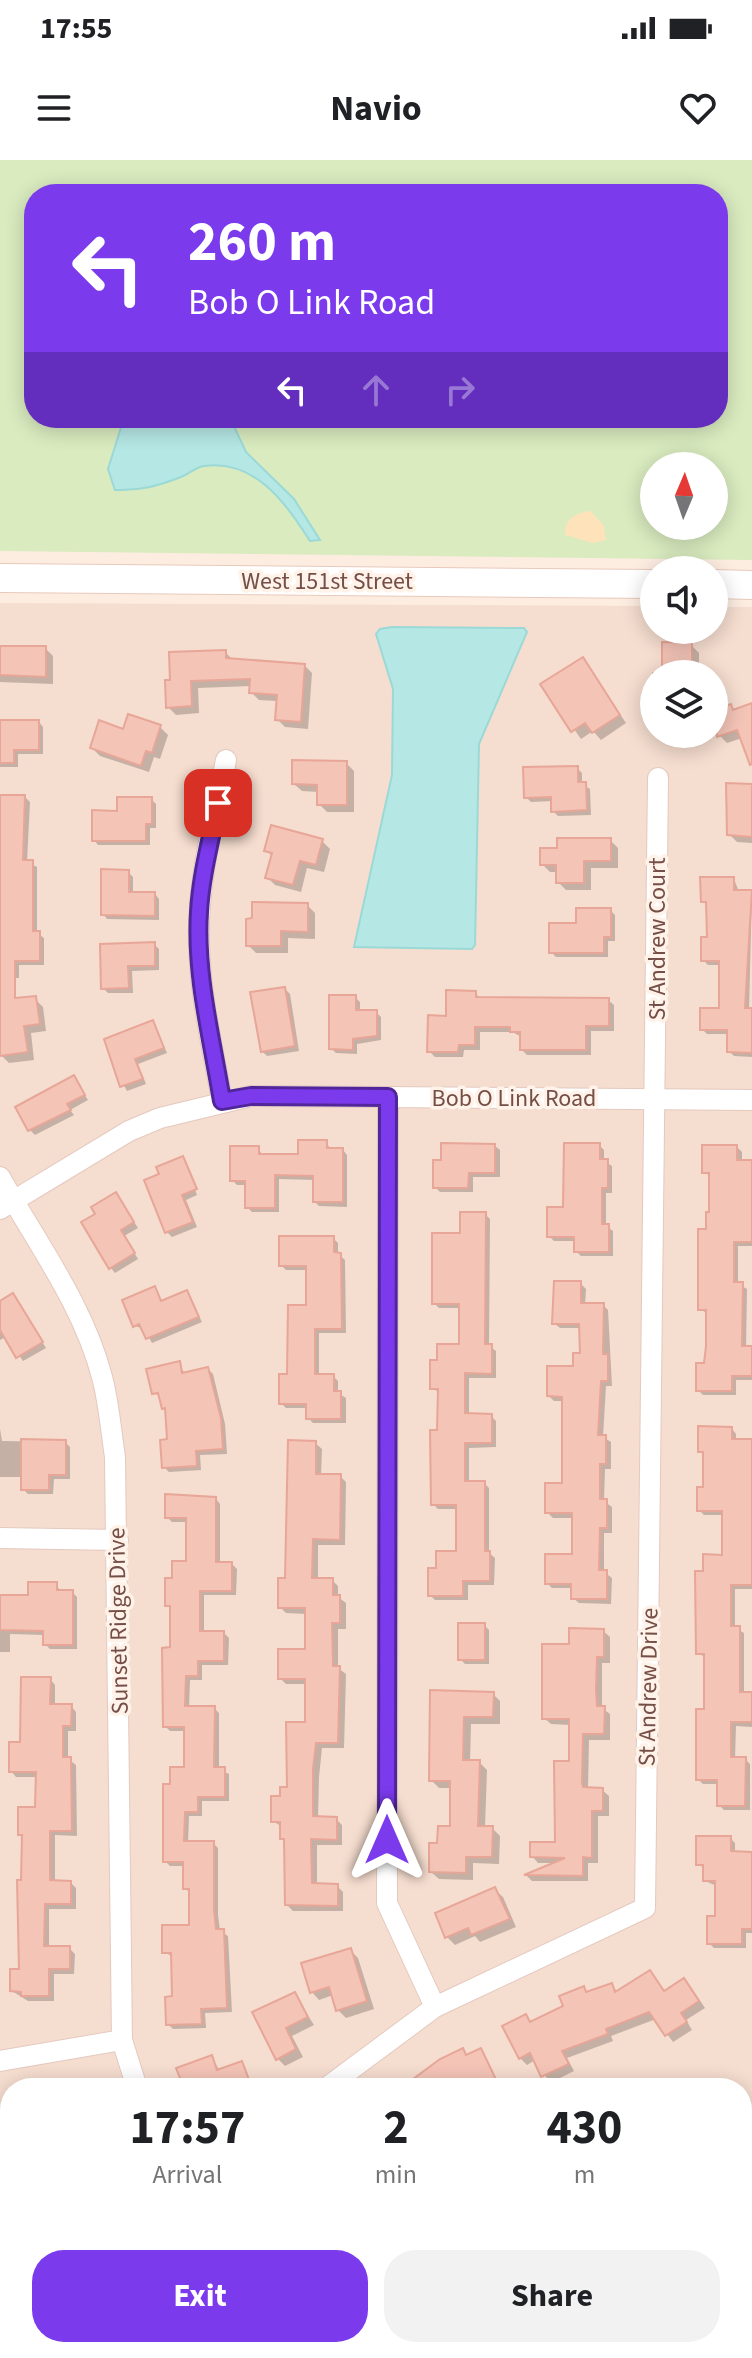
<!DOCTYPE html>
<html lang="en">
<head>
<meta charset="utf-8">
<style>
  body { margin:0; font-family:"Source Sans 3",sans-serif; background:#f2f2f2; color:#202124; height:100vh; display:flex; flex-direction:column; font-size:30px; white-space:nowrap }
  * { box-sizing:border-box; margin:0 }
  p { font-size:26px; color:#757577 }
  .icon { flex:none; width:44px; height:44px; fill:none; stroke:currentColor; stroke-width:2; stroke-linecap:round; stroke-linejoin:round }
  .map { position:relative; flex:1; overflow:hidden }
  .side { position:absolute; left:0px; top:1918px; width:752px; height:280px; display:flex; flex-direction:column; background:#fff; border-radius:32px 32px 0 0; box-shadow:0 4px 20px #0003 }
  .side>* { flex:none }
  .banner { position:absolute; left:24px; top:24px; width:704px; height:244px; border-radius:32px; box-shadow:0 4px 20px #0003; background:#7c3aed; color:#fff; overflow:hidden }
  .needle { width:52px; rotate:2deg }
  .fabs { position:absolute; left:640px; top:292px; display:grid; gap:16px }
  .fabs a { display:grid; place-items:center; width:88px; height:88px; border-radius:50%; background:#fff; box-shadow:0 4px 20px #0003; font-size:40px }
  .pin { position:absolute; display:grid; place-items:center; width:68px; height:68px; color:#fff; margin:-34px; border-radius:16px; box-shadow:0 4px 12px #0006 }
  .me { position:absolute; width:88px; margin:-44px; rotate:0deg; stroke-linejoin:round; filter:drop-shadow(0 0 6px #0008) }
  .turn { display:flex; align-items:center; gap:28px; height:168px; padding:0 32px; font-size:36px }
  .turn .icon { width:104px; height:104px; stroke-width:2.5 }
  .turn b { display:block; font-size:56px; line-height:68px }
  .lanes { display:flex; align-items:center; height:76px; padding:0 32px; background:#0003; justify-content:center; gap:40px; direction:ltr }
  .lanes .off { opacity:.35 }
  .eta { display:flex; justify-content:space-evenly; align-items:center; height:136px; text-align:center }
  .eta b { font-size:48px; font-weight:700; line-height:56px }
  .primary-button { display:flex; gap:16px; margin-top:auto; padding:16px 32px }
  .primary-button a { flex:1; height:92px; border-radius:32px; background:#7c3aed; color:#fff; font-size:32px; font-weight:700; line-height:92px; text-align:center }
  .primary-button a+a { background:#f2f2f2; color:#202124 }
  .status { display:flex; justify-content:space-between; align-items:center; height:56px; padding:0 40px; background:#fff; direction:ltr }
  .status svg { height:22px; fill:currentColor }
  header { display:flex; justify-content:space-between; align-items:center; height:104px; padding:0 32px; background:#fff; font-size:36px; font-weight:700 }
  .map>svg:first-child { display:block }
</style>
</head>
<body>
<div class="status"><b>17:55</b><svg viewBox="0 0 49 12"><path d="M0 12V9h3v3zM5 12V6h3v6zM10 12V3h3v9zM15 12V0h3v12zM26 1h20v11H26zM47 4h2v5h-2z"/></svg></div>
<header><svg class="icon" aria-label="menu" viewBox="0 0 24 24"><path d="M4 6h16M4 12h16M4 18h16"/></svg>Navio<svg class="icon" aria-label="heart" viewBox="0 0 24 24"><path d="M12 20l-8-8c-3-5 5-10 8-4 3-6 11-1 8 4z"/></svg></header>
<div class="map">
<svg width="752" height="2198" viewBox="0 0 752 2198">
  <rect width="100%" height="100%" fill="#fdede1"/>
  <!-- residential -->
  <path fill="#f5ddcf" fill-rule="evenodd" d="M0,443L654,446V470H714V447H752V2198H0ZM654,514H714V574H654ZM10,1928H742V2188H10Z"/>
  <!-- green -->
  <path fill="#d9ebbf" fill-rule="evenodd" d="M0,0H752V400L0,391ZM34,34H718V258H34ZM654,306H714V366H654Z"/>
  <!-- sand -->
  <path fill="#fee2ba" d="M591,351L604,366L606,380L593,383L565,375C563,359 577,352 591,351Z"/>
  <!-- water -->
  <g fill="#b5e7e5" stroke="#9bd9d7" stroke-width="2">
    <path d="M124,258H230L246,292L294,339L320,380L310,381C286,344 256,299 204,306C196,307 189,314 181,317C158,326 139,331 115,330L108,309Z"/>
    <polygon points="392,467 524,468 527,472 479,584 475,785 472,789 354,787 392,615 393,529 376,474 380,469"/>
  </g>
  <!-- shadow -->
  <g fill="#0003">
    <polygon points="691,485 699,493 699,514 654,514 654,546 652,512 664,512"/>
    <polygon points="0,488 45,488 53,496 53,524 0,522"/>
    <polygon points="225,492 234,501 304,505 312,513 308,569 285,567 277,559 278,541 259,540 251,532 251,526 198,528 199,553 176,555 168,547 167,522"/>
    <polygon points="583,500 626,563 601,580 593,571 581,579 543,525"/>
    <polygon points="752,545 752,603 742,578 727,583 719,575 714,561 714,552"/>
    <polygon points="130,557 160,567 168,575 160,599 154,597 149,612 100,596 92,588 125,571"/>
    <polygon points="0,562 39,562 43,567 43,594 18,594 18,607 0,607"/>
    <polygon points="346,603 354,611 354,652 327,652 319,644 319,632 302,631 294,624"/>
    <polygon points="577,608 582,613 582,624 590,629 591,655 558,656 553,651 553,641 531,642 526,637"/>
    <polygon points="752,626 752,683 737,682 729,674"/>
    <polygon points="0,635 25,637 30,642 27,702 37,707 37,773 44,778 44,805 19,805 19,818 0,818"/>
    <polygon points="151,639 156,644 156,668 150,668 150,685 98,685 94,680 119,653"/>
    <polygon points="610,680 618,688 618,708 591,708 591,730 566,730 558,722 558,712 550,712 542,704 559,690"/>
    <polygon points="322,681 330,689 324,712 307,708 301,732 275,725 267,717 273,697 266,690"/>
    <polygon points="128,712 133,717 133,734 155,734 159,739 159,760 107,759 103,754"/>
    <polygon points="734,719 739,732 752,731 749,850 752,850 752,897 734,896 729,891 729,874 707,874 702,869 721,850 721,805 708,805 703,800 709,779 708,747 703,741"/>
    <polygon points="307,745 315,753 315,779 288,778 288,793 256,793 248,785"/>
    <polygon points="610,750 615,755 615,781 608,781 608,797 556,797 551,792 578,765"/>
    <polygon points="154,784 159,789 159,810 132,811 133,833 108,833 103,828 102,786"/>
    <polygon points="285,829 290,834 299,891 267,896 262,891"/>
    <polygon points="475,833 481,839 608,840 614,845 614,871 591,871 591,895 527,895 522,890 522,877 512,872 480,872 480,890 464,890 463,897 435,897 429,891 448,858"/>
    <polygon points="355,837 360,842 360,852 376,852 381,857 381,880 357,884 357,894 336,893 331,888"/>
    <polygon points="35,839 43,847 46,871 31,873 34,900 9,903 1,895 0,843"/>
    <polygon points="153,862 167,893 138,904 146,924 127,931 114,907"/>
    <polygon points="73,917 88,940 70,950 74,955 35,975 30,970"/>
    <polygon points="326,982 331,990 343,990 347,995 347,1047 319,1046 315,1042 315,1020 279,1019 279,1052 252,1052 247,1047 247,1025 237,1025 232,1020 258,988 263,996 300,996"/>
    <polygon points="599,985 604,990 604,1001 612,1006 612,1033 606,1033 606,1066 613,1071 613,1096 581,1096 576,1091 576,1081 554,1081 549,1076"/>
    <polygon points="495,986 500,990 500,1017 473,1017 473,1032 440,1032 435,1027"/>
    <polygon points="737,987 742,992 742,1002 752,1002 752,1086 738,1086 738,1124 747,1129 746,1188 752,1188 752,1220 736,1220 736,1235 703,1235 698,1230 706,1205 708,1154 700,1149 711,1054 711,1017 704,1012"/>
    <polygon points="183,998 197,1035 186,1040 197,1067 172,1077 167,1072 161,1015"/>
    <polygon points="116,1035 138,1068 124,1076 138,1099 115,1113 111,1108 97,1054"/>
    <polygon points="485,1054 490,1059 489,1186 496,1191 496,1218 469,1218 469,1255 491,1256 496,1261 496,1287 469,1288 469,1323 484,1323 489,1328 489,1393 495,1398 494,1425 468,1425 468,1440 435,1440 430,1435 438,1410 458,1393 458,1349 438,1349 433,1344 440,1233 432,1228 439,1202 461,1186 461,1148 439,1148 434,1143 462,1076"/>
    <polygon points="333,1078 338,1083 338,1094 345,1100 346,1173 319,1173 319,1216 333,1216 338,1221 338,1233 346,1238 346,1263 313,1263 308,1258 308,1248 286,1248 281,1243 308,1147 308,1110 286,1110 281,1105"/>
    <polygon points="580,1123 586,1129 585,1145 603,1145 608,1150 612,1226 606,1226 603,1277 611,1282 611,1309 605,1309 604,1341 612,1347 612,1373 604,1373 604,1412 612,1418 611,1444 579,1443 573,1438 573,1428 552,1428 547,1423 574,1396 574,1358 553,1358 547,1352 564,1325 564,1241 554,1241 549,1236 582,1195 581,1168 560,1168 554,1163"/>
    <polygon points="155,1129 163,1142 187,1132 202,1162 152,1183 144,1169 135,1166"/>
    <polygon points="13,1136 46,1188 23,1201 6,1177 0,1180 0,1143"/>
    <polygon points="179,1204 185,1214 208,1209 213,1214 225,1264 227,1294 200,1295 201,1310 169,1312 164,1307 169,1281 168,1251 162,1237 154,1233"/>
    <polygon points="0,1269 2,1281 65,1282 70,1287 70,1319 54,1319 53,1334 28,1334 23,1329 23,1317 0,1317"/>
    <polygon points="732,1269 736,1274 736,1281 752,1281 752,1429 735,1429 735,1468 744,1473 744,1534 752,1534 752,1567 736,1566 735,1599 745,1599 750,1604 750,1650 724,1650 719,1645 719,1624 703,1624 698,1619 706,1551 706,1498 698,1493 705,1413 724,1397 724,1355 704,1355 699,1350 705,1329 705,1297 700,1291"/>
    <polygon points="315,1283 322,1289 321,1316 340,1316 346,1322 345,1385 318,1385 318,1420 332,1420 338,1426 338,1437 346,1443 346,1469 338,1469 338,1508 346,1514 344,1588 322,1588 319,1617 318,1658 336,1659 342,1665 342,1685 317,1685 317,1725 337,1726 343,1732 343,1751 293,1751 287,1745 286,1683 282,1678 282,1667 273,1661 289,1629 307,1564 307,1524 286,1524 280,1518 307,1491 307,1454 286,1453 280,1447"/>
    <polygon points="216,1339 220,1344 220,1404 232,1404 237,1409 236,1435 204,1435 204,1473 224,1473 229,1478 228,1505 202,1505 202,1520 190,1520 189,1548 214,1548 219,1553 219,1609 229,1614 229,1641 202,1641 202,1656 189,1656 188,1683 213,1683 218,1688 218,1755 220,1771 228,1776 232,1852 205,1853 206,1868 173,1869 168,1864 174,1838 173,1797 164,1792 191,1767 191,1734 185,1728 185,1706 170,1706 165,1701 172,1626 186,1609 186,1571 170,1571 165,1566 172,1489 172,1451 167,1445 174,1420 188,1403 188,1362 172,1362 167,1357"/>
    <polygon points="56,1424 61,1432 72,1432 77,1437 77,1489 50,1489 45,1484 45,1475 10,1474 10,1492 0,1492 0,1437 30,1437"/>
    <polygon points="484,1465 489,1470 489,1504 465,1504 460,1499"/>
    <polygon points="603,1471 610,1477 610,1503 602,1503 602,1548 610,1554 610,1580 589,1580 588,1629 602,1630 609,1636 609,1656 598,1656 598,1703 588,1703 588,1721 532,1721 527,1716 558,1703 538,1703 532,1696 557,1684 556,1603 571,1603 571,1565 551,1564 544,1558 571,1486"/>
    <polygon points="50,1519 55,1525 55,1546 71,1546 76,1552 76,1571 68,1571 68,1599 76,1605 77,1676 55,1675 55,1722 71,1723 76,1728 76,1749 49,1749 49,1788 69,1788 75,1794 74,1814 54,1814 54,1841 28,1841 12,1831 21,1811 24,1678 20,1674 37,1649 38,1617 16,1617 11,1611"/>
    <polygon points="432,1532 493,1534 500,1541 500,1564 471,1564 470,1602 479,1602 487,1610 485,1668 492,1668 500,1676 499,1704 473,1703 473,1720 439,1719 431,1712 439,1685 452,1668 452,1628 439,1628 431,1620"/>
    <polygon points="730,1678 735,1683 735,1693 752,1694 752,1773 746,1773 746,1788 714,1788 709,1783 717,1758 717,1726 705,1721 705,1709 698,1704"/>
    <polygon points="495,1730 503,1737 516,1767 480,1782 475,1776 455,1785 447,1777"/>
    <polygon points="350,1790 358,1798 374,1849 346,1858 338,1850 333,1835 319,1840 312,1832"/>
    <polygon points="650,1812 666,1833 684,1821 691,1827 705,1848 686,1860 692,1870 673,1882 656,1859 611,1876 613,1881 567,1898 574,1911 550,1923 535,1900 527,1905 520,1898 525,1857 532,1863 566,1847 583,1829 588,1834 611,1825 618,1832"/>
    <polygon points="294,1834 314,1865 292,1876 303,1897 285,1906 277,1898"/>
    <polygon points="480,1890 502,1928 404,1928 462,1891 468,1896"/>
    <polygon points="211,1897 220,1911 242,1903 254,1928 186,1928"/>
    <polygon points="7,1960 10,1963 10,2026 3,2002 0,2003 0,1961"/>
    <polygon points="0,2053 10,2054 10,2104 0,2104"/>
    <polygon points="742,2120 749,2140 742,2142"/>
    <polygon points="0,2137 10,2139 10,2188 14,2190 0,2188"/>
    <polygon points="40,2188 83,2188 88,2198 39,2198 35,2191"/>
    <polygon points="186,2188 236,2188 244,2194 247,2190 257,2198 177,2198"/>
    <polygon points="573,2188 627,2188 633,2198 599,2198 596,2194 580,2198"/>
  </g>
  <!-- building -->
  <g fill="#f4c4b7" stroke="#e7a697" stroke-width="2">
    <polygon points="662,482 692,483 692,514 662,514"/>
    <polygon points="0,486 46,486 46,517 0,515"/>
    <polygon points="226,490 226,498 305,504 301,562 275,560 277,535 249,533 250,519 191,521 192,546 166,548 165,520 170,520 169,492"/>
    <polygon points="583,497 620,555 592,573 585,563 571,572 540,524"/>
    <polygon points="752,543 752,604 750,605 737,570 717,577 714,550 731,544 733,550"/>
    <polygon points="128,554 161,565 152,593 146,591 141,606 90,588 99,560 123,569"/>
    <polygon points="0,560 39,560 39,590 14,590 14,603 0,603"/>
    <polygon points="292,600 347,601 347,645 317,645 317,625 292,624"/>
    <polygon points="578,606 578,622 586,622 587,650 551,652 551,637 524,638 523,607"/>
    <polygon points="726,623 752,624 752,677 727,675"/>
    <polygon points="0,635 25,635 23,700 33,700 33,771 40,771 40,801 15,801 15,838 36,836 40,864 24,866 28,892 0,896"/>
    <polygon points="117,637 152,637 152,664 146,664 146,681 92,681 92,650 117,651"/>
    <polygon points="271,665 323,679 316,705 300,701 293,725 265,718 272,693 264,691"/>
    <polygon points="557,678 611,678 611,701 584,701 584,723 556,723 556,705 540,705 540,688 557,688"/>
    <polygon points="101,709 129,710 129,732 155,732 155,756 101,755"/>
    <polygon points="700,717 734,717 734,730 752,730 745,848 752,848 752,893 727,892 727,870 700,870 700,848 719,848 719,801 701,801 701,777 707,777 706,742 701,742"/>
    <polygon points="252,742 308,743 308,772 281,771 281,786 246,786 246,759 252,758"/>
    <polygon points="576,748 611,748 611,777 604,777 604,793 549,793 549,763 576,763"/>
    <polygon points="155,782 155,806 128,806 129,828 101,829 100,784"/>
    <polygon points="285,827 295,886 261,892 250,832"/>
    <polygon points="446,830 476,831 476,837 609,838 609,866 586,866 586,890 520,890 520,872 510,872 510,867 475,867 475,885 459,885 458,892 427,892 428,855 446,856"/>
    <polygon points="329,835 356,835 356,850 377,850 377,876 353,879 353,890 329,889"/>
    <polygon points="153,860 164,888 135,899 143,919 120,927 104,879"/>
    <polygon points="74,915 85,935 67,944 71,950 28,971 15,947"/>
    <polygon points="298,980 327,980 327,988 343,988 343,1042 313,1042 313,1016 275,1015 275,1048 245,1048 245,1021 230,1021 230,986 259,986 259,994 298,994"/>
    <polygon points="441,983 495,984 495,1013 469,1013 468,1028 433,1028 433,1000 441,1000"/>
    <polygon points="564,983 600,983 600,999 608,999 608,1028 602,1028 602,1064 609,1064 609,1092 574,1092 574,1077 547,1077 547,1047 563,1047"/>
    <polygon points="702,985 737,985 737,1000 752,1000 752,1082 734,1082 734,1122 743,1122 742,1186 752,1186 752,1216 732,1216 732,1231 696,1231 696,1203 704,1203 706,1186 706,1150 698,1150 698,1069 706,1069 706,1052 709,1052 709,1013 702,1013"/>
    <polygon points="183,996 197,1029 182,1035 193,1062 165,1073 144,1020 159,1014 156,1007"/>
    <polygon points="116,1032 134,1062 121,1070 135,1093 109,1109 81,1062 95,1054 91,1047"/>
    <polygon points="460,1052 486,1052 485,1184 492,1184 492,1214 465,1213 465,1253 492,1254 492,1283 465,1283 465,1321 485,1321 485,1391 490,1391 490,1421 463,1421 463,1436 428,1436 428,1408 436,1408 436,1391 456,1391 456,1345 431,1345 430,1270 437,1270 438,1229 430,1229 430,1200 437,1200 437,1184 459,1184 459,1144 432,1144 432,1073 460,1073"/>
    <polygon points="279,1076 334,1076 334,1092 341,1093 342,1169 315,1169 315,1214 334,1214 334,1231 341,1231 341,1259 306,1259 306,1244 279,1244 279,1214 287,1214 288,1145 306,1145 306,1106 279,1106"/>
    <polygon points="554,1121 581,1121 581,1143 604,1143 603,1194 608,1194 608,1221 601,1221 598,1275 606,1275 606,1304 600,1304 600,1339 607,1339 607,1368 600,1368 599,1410 607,1410 607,1439 571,1439 571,1424 545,1424 545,1394 572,1394 572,1353 545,1353 545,1323 562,1323 562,1237 547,1236 547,1206 573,1206 573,1193 580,1193 579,1164 552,1164"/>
    <polygon points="155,1126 161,1141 187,1130 199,1157 146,1179 139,1164 133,1167 122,1140"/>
    <polygon points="13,1133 43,1182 16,1198 0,1170 0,1141"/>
    <polygon points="180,1201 182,1213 208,1207 221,1258 223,1289 196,1291 197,1306 162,1308 160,1280 167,1279 165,1248 162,1249 158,1233 152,1234 146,1209"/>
    <polygon points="698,1266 732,1267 732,1279 752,1279 752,1425 731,1425 731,1466 740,1466 740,1532 752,1532 752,1562 731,1562 731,1597 746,1597 745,1646 717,1646 717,1620 696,1620 696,1549 704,1549 704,1494 696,1494 695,1411 703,1411 703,1394 722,1395 722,1351 697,1351 697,1327 703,1327 703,1292 698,1292"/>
    <polygon points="21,1279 66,1280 66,1315 49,1315 49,1330 21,1330"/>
    <polygon points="288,1280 316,1281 316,1314 341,1314 340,1380 313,1379 312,1418 333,1418 333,1435 340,1435 340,1463 332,1463 333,1506 340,1506 338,1583 316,1583 313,1609 313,1656 337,1657 337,1680 311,1679 312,1723 338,1724 338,1746 285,1745 284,1679 280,1679 280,1662 271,1662 271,1636 280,1636 280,1627 287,1627 286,1562 305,1562 305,1519 278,1519 278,1489 305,1489 305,1448 278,1448 278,1418 285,1418"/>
    <polygon points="165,1334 216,1337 216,1402 232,1402 232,1431 200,1431 200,1471 224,1471 224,1501 198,1501 198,1516 186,1516 185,1546 215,1546 214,1607 225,1607 225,1637 198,1637 198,1652 185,1652 184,1681 214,1681 214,1749 216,1769 224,1769 227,1848 201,1849 202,1864 166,1865 165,1837 172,1836 171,1793 162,1793 162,1765 189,1765 189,1729 183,1729 183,1702 163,1702 163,1624 170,1624 170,1607 184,1607 184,1567 163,1567 162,1488 170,1487 170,1446 165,1446 165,1418 172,1418 172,1401 186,1401 186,1358 165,1358"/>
    <polygon points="28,1422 57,1422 57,1430 73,1430 73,1485 43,1485 43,1471 0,1470 0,1435 28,1435"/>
    <rect x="458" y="1463" width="27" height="37"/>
    <polygon points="569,1468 604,1469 604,1497 597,1497 596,1529 597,1546 605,1546 604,1574 583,1574 582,1623 583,1627 603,1628 603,1651 592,1651 592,1698 583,1697 583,1716 524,1715 565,1698 530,1697 530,1682 555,1682 554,1601 569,1601 569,1559 542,1559 542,1484 569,1484"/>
    <polygon points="21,1517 51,1517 50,1544 72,1544 71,1566 63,1566 63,1597 71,1597 72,1671 50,1671 50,1720 71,1721 71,1744 45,1744 44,1786 70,1786 70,1809 49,1809 49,1836 21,1836 21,1832 10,1831 10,1809 19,1809 17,1720 21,1720 22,1675 18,1675 18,1647 35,1647 36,1612 9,1612 9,1582 20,1582"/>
    <polygon points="430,1530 494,1532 493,1557 464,1557 463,1600 480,1600 478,1666 493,1666 492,1697 466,1697 466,1713 429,1712 429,1683 437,1683 438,1666 450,1666 450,1621 429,1621"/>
    <polygon points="696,1676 731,1676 731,1691 752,1692 752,1769 742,1769 742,1784 707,1784 707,1756 715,1756 715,1721 703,1721 703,1705 696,1705"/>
    <polygon points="495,1727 510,1759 471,1775 468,1768 445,1778 435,1753"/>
    <polygon points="351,1788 367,1841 336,1851 329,1827 310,1833 301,1803"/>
    <polygon points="650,1810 664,1831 684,1818 699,1841 681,1853 687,1862 665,1876 649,1852 606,1869 608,1874 562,1891 569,1904 541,1917 530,1893 519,1899 502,1866 526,1854 530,1862 563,1846 559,1836 584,1826 586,1832 612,1823 615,1832"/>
    <polygon points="295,1832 308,1857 286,1868 296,1889 276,1900 252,1852"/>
    <polygon points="463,1888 466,1895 481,1888 500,1928 401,1928 440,1899"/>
    <polygon points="212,1895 217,1910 242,1901 252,1928 184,1928 176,1908"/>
  </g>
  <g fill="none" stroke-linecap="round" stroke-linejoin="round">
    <defs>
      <g id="street">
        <polyline points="388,937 387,1743 435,1847"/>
        <path d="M222,941C213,889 200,836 199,783C197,722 214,660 226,600"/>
        <path d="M0,1017C36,1082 83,1144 102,1217C109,1243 111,1271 115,1297L122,1880L137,1928"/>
        <polyline points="0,1049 129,971 160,958 251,936 752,940"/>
        <polyline points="0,1378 118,1380"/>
        <polyline points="0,1901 122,1880"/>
        <polyline points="326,1928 435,1847 645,1748 658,618"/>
        <polyline points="742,2026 752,2024"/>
        <polyline points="326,2188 339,2198"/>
        <polyline points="456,2198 464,2188"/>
      </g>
      <g id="secondary">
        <polyline points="0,418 654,424"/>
        <polyline points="714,424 752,425"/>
      </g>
    </defs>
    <!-- street casing -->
    <use href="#street" stroke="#e4c9bf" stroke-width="22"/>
    <!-- secondary casing -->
    <use href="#secondary" stroke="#e9c9bc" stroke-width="30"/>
    <!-- street -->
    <use href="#street" stroke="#fff" stroke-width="20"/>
    <!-- secondary -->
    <use href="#secondary" stroke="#fff" stroke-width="28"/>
  </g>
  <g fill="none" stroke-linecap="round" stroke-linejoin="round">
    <defs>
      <path id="route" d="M218,643C211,679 201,715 199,752C195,816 212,879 222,941L251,936L388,937L387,1680"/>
    </defs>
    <!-- route casing -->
    <use href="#route" stroke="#51269a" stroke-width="20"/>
    <!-- route -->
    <use href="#route" stroke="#7c3aed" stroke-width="14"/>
  </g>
  <g text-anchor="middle" stroke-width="7" stroke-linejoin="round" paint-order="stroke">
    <!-- street labels -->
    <g font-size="24" fill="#754f47" stroke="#fff2e8">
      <text x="327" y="429">West 151st Street</text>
      <text transform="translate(657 779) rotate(-90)" y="8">St Andrew Court</text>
      <text x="514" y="946">Bob O Link Road</text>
      <text transform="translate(118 1461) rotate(-91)" y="8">Sunset Ridge Drive</text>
      <text transform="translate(648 1527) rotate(-89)" y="8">St Andrew Drive</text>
    </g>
  </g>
</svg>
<div class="fabs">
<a><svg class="needle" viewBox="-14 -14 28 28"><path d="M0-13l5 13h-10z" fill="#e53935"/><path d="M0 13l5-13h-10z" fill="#757577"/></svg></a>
<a><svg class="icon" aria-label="sound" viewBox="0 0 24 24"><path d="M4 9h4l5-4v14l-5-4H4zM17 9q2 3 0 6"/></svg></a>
<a><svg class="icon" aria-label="layers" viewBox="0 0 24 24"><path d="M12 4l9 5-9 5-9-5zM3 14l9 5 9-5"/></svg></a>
</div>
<div class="pin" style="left:218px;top:643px;background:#d93025"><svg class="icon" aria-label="arrive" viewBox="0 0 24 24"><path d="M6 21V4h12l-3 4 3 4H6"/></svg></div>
<svg class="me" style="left:387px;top:1680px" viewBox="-20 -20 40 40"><path d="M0-17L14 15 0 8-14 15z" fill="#7c3aed" stroke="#fff" stroke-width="4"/></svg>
<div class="banner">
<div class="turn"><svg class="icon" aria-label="left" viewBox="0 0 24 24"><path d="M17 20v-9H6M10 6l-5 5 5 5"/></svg><div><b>260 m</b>Bob O Link Road</div></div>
<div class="lanes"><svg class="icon" aria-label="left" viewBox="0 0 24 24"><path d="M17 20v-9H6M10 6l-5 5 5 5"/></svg><svg class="icon off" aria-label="ahead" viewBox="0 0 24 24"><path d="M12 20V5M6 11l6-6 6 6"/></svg><svg class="icon off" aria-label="right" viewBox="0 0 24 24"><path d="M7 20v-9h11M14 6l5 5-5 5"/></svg></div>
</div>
<section class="side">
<div class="eta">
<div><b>17:57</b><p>Arrival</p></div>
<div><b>2</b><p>min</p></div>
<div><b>430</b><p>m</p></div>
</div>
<div class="primary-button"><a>Exit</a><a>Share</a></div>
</section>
</div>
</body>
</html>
